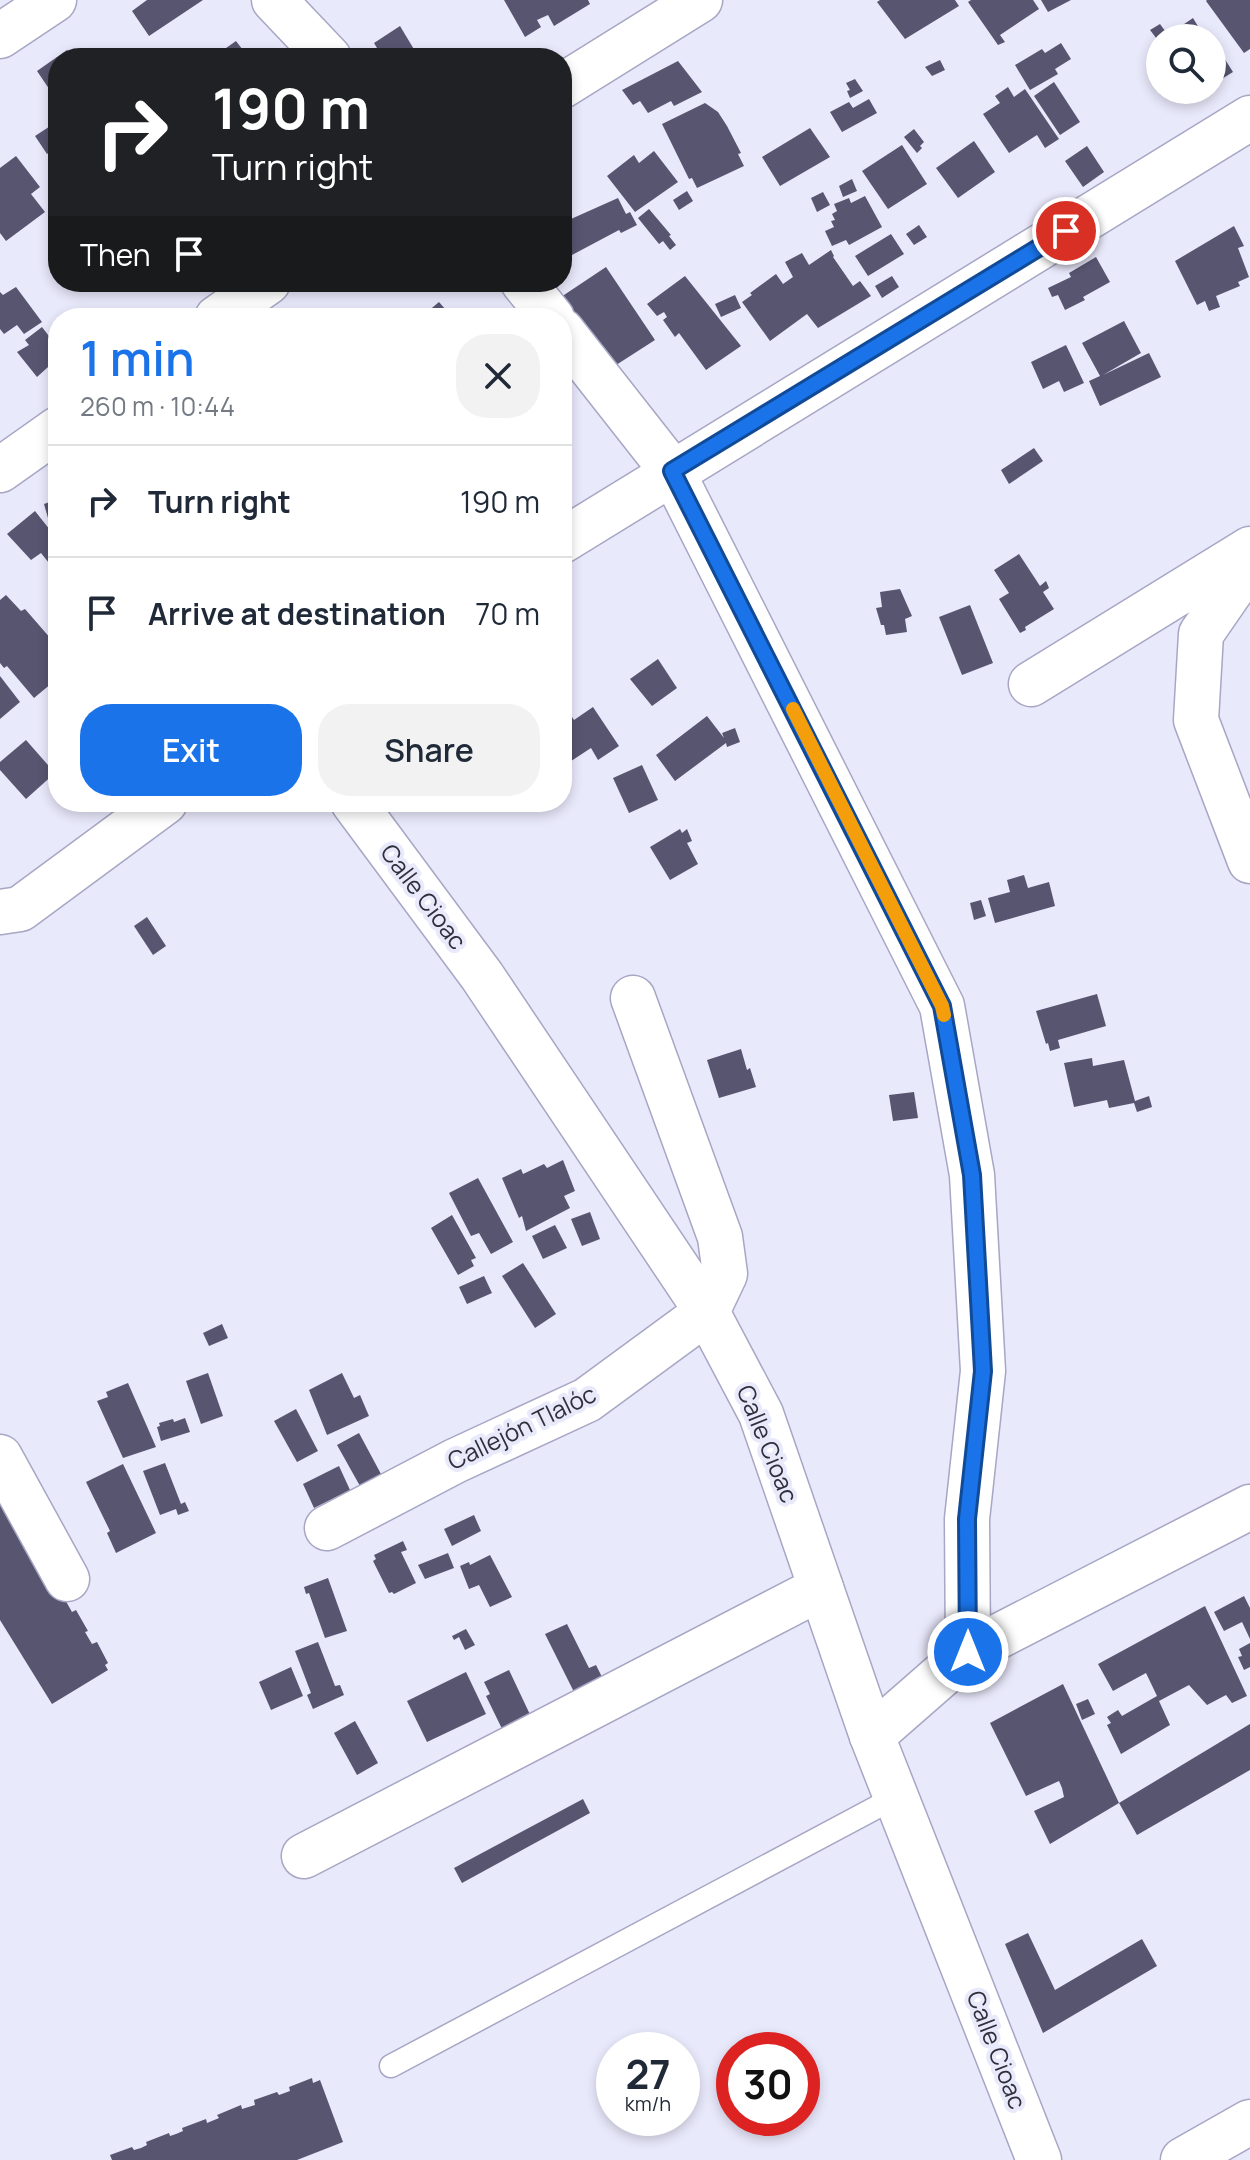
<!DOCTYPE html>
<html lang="en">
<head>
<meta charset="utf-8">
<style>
  body { margin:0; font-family:Manrope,sans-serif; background:#f2f2f3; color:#1f2937; height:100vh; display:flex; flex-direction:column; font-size:30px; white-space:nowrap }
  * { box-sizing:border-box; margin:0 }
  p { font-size:26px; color:#747a83 }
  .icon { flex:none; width:44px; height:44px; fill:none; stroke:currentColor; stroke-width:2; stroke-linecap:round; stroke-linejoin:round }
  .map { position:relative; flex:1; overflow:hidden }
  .details { position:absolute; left:48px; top:308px; width:524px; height:504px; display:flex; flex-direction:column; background:#fff; border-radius:32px; box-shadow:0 4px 12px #0003 }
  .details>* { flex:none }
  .top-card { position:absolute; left:48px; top:48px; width:524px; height:244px; border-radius:32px; box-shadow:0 4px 12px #0003; background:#202124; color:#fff; overflow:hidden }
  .buttons { position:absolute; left:1146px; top:24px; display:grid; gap:16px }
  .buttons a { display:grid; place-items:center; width:80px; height:80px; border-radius:50%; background:#fff; box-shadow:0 4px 12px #0003; font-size:40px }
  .speed { position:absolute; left:596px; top:2032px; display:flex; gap:16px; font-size:40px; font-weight:700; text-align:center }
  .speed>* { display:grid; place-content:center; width:104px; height:104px; border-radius:50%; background:#fff; box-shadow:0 4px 12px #0003; line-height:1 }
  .speed small { font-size:20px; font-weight:400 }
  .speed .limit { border:12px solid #d22; background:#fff; color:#111 }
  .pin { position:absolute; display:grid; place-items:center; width:68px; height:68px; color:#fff; margin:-34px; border:4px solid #fff; border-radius:50%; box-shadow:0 2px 8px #0007 }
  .me { position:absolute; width:88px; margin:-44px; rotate:0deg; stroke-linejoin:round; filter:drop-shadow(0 0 6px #0008) }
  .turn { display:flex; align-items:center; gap:28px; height:168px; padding:0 32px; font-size:36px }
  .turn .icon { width:104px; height:104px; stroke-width:2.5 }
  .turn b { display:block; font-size:56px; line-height:68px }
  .then { display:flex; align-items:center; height:76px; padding:0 32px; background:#0003; gap:16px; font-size:30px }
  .round { display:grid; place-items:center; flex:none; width:84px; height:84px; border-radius:32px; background:#f2f2f3 }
  .head { display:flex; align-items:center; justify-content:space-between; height:136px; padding:0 32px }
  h1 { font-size:48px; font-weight:600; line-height:60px; color:#1a73e8 }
  .action { display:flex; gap:16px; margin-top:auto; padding:16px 32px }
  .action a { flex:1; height:92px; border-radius:32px; background:#1a73e8; color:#fff; font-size:32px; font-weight:600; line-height:92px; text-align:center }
  .action a+a { background:#f2f2f3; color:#1f2937 }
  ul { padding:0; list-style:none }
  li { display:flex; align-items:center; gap:24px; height:112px; padding:0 32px; border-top:2px solid #e0e1e3 }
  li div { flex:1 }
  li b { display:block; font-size:30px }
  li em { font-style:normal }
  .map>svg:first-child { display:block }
</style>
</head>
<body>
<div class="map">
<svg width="1250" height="2160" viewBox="0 0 1250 2160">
  <rect width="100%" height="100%" fill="#e9e9fc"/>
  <!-- building -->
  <g fill="#575570">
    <polygon points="147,0 203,0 149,36 132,11"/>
    <polygon points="504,0 588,0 590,4 554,26 548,15 537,20 541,27 525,37"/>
    <polygon points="880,0 955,0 959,6 905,39 877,2"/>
    <polygon points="971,0 1033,0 1039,9 1000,35 1005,42 998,45 968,2"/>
    <polygon points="1041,0 1071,0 1048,12"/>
    <polygon points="1207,0 1250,0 1250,49 1244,53 1206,1"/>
    <polygon points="1193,18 1205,38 1160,38 1160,43 1150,30 1160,24 1168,35"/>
    <polygon points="400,26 418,56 415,58 383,58 374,43"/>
    <polygon points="1212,39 1233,72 1212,85"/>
    <polygon points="236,41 249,58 212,58"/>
    <polygon points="1061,43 1071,59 1055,69 1058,74 1030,90 1015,65 1042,49 1045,53"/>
    <polygon points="67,50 73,58 58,58 58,102 37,71"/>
    <polygon points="940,60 945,70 932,76 925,67"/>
    <polygon points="678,61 702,92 674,106 671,101 648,113 640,101 633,105 622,90"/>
    <polygon points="855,79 863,91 850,98 847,91 850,90 846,83"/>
    <polygon points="1054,82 1080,122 1060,135 1034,96"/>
    <polygon points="1008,87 1014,97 1025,89 1059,139 1045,148 1037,135 1009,153 983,114 1000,103 995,96"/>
    <polygon points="869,99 877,113 842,132 830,112 849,102 853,108"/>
    <polygon points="705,103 718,112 727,126 741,153 738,154 744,166 697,188 692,178 689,179 662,124"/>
    <polygon points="58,121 58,146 47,154 35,136"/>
    <polygon points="810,128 830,157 780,186 762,157"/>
    <polygon points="914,129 924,142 920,146 922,148 917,153 904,137"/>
    <polygon points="974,141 995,172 958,198 936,168"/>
    <polygon points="902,145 927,184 888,209 862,171"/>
    <polygon points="1087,146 1104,172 1083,187 1065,161"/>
    <polygon points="654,151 678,182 635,212 607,176 634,155 639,163"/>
    <polygon points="16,156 40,187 31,194 45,212 6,241 0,233 0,168"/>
    <polygon points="852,179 857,191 843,197 839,186"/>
    <polygon points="687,191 693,201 679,210 673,200"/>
    <polygon points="823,192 830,205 817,212 811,198"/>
    <polygon points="865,196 882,227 849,245 846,240 832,246 825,231 834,227 831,221 835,220 832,214 837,211 834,204 849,198 851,203"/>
    <polygon points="618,198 626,214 630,212 637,225 621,233 619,230 572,255 562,235 562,223"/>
    <polygon points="649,209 671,235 669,236 676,245 670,250 663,241 659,244 638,218"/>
    <polygon points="919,225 927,237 914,245 906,234"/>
    <polygon points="1234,226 1244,246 1238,248 1249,277 1238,282 1240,286 1216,296 1220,307 1209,311 1205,301 1197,305 1175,261"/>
    <polygon points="891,234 904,254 868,276 855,256"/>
    <polygon points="831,250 834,256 833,257 853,286 860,281 871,296 818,328 807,314 770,341 742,302 752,295 750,293 776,274 783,284 793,277 785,262 802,253 809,265"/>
    <polygon points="1096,257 1110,282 1083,297 1085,300 1065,310 1058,295 1052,297 1048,288 1071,277 1069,273"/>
    <polygon points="606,267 655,340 613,367 552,303"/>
    <polygon points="685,276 741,346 706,370 679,333 675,337 663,320 667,317 664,312 657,316 647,304"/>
    <polygon points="892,276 899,287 882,298 875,286"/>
    <polygon points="16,287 42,322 24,334 17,325 4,334 0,329 0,292 3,295"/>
    <polygon points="735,295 741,308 721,317 715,304"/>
    <polygon points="439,302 453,318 420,318"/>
    <polygon points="1124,321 1141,353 1103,375 1149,353 1161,377 1100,406 1089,381 1100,376 1082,343"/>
    <polygon points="42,327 58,348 58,358 37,377 17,352 29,345 25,340"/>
    <polygon points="1066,345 1084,383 1064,392 1059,381 1043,389 1031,362"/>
    <polygon points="1034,448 1043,461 1009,484 1001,470"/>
    <polygon points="58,499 58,514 48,518 44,504"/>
    <polygon points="35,511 58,540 58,565 53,568 41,553 31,560 7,534"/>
    <polygon points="1019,554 1040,586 1046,581 1049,588 1043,592 1054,609 1025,627 1026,630 1020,633 999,599 1009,593 994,570"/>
    <polygon points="900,589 912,616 905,619 907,632 886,635 884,625 881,625 876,608 882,607 880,592"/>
    <polygon points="6,595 21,611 25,609 58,647 58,672 49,679 52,683 34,698 7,666 4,668 0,663 0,600"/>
    <polygon points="970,605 993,663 962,675 939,617"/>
    <polygon points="658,659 677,688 652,706 630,679"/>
    <polygon points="0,676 20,702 0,719"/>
    <polygon points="593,707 619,746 598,760 591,748 562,767 562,724 572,717 574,720"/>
    <polygon points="707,716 724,738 722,733 735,728 740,742 727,747 726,743 675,781 656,755"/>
    <polygon points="26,740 55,773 26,799 0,770 0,762"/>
    <polygon points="642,765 658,800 629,813 613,778"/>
    <polygon points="680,829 682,833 687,829 692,841 687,843 698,864 670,880 650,847"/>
    <polygon points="1024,875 1028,888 1049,882 1055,906 995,923 988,898 1010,892 1007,880"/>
    <polygon points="981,900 986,916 974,920 970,903"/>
    <polygon points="147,917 166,946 153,955 134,926"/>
    <polygon points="1097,994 1106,1026 1058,1040 1060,1048 1050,1051 1048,1043 1046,1044 1036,1011"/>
    <polygon points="741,1049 747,1070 750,1068 756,1087 719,1098 707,1060"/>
    <polygon points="1092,1058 1093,1066 1124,1060 1135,1101 1149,1096 1152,1107 1137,1112 1134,1103 1109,1108 1107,1100 1074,1107 1064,1063"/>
    <polygon points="914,1092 918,1118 893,1121 889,1095"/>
    <polygon points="563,1160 575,1191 564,1196 570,1208 526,1231 522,1216 519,1218 502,1178 521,1169 523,1174 544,1164 547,1168"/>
    <polygon points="478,1178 513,1242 491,1254 479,1233 471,1236 449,1193"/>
    <polygon points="590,1212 600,1239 582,1246 571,1219"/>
    <polygon points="452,1215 476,1258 471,1260 474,1266 458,1275 431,1228"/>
    <polygon points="555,1225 567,1248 543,1259 532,1236"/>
    <polygon points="523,1263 556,1314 535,1328 502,1276"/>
    <polygon points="484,1276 492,1293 467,1304 459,1287"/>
    <polygon points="222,1324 228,1338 209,1346 203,1333"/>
    <polygon points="208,1373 223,1416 201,1424 186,1381"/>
    <polygon points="342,1373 354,1398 360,1395 369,1416 327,1435 309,1390"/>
    <polygon points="128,1383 156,1447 123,1458 97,1401 108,1397 106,1392"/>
    <polygon points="296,1409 318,1451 297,1462 274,1421"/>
    <polygon points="185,1418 190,1432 161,1441 157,1427 160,1426 159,1423 173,1419 174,1422"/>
    <polygon points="359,1433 381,1474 360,1486 337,1445"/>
    <polygon points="165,1463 181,1504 185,1502 189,1511 178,1515 176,1509 160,1515 143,1471"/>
    <polygon points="123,1464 156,1533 116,1553 107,1533 110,1531 86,1482"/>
    <polygon points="339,1466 350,1490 314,1508 303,1484"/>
    <polygon points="0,1484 72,1612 76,1610 88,1631 85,1632 92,1644 97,1642 108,1663 105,1665 108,1670 52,1704 0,1620"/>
    <polygon points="474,1515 481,1531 452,1546 444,1529"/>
    <polygon points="403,1541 407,1550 401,1552 416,1583 394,1594 392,1592 389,1593 373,1561 376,1559 374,1555"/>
    <polygon points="448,1553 454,1568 425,1579 418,1565"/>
    <polygon points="490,1555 512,1597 490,1607 479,1585 469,1589 460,1566 469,1562 470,1565"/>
    <polygon points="328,1578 347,1631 325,1638 309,1593 306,1594 304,1587"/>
    <polygon points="1244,1596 1250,1608 1250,1639 1242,1622 1224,1631 1214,1612"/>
    <polygon points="1205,1606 1247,1696 1232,1703 1226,1695 1207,1705 1189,1685 1159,1701 1170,1725 1121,1754 1107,1725 1111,1723 1107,1717 1118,1710 1122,1716 1157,1696 1146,1673 1113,1691 1098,1664"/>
    <polygon points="567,1624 589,1668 596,1665 606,1685 578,1700 545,1634"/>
    <polygon points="466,1629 475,1645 465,1650 459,1637 454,1640 452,1636"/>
    <polygon points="318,1642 335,1686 340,1685 344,1695 313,1709 307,1695 311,1693 295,1651"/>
    <polygon points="1250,1643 1250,1667 1244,1670 1238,1657 1242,1656 1239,1649"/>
    <polygon points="291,1667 303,1696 271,1710 259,1682"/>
    <polygon points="509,1670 534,1723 506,1737 486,1696 490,1694 484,1682"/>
    <polygon points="466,1672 486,1714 427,1742 407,1701"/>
    <polygon points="1063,1684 1119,1803 1050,1844 1034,1811 1064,1797 1062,1788 1059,1781 1026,1796 990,1723"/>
    <polygon points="1088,1699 1095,1714 1082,1720 1076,1704"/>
    <polygon points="355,1721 378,1763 357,1775 334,1733"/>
    <polygon points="1250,1724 1250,1770 1137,1835 1119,1803"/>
    <polygon points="583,1799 590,1813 462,1883 454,1868"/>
    <polygon points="1028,1933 1055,1990 1142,1939 1157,1966 1043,2033 1005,1944"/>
    <polygon points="312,2078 313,2083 320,2080 343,2142 297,2160 112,2160 110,2155 132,2147 134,2150 141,2148 147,2145 146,2142 169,2133 170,2136 176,2134 183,2131 182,2128 206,2119 207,2123 219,2118 217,2115 241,2105 242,2109 255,2105 254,2100 277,2092 279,2095 290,2091 289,2087"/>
  </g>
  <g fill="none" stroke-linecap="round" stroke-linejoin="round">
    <defs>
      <polyline id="service" points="391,2066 896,1797"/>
      <g id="minor">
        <polyline points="274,0 329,58"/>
        <polyline points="0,36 54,0"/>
        <polyline points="562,86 700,0"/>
        <polyline points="523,282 552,318"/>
        <polyline points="217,318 268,282"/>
        <polyline points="562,331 672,471 942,1006 972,1175 983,1371 967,1519 968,1652"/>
        <polyline points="0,470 58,429"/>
        <polyline points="562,541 1250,118"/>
        <polyline points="1250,563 1201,634 1196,720 1250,861"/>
        <polyline points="1031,684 1250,549"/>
        <polyline points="353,802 482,976 707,1312 761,1414 872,1736 1039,2160"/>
        <polyline points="0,912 20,909 165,802"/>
        <polyline points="0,1457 67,1579"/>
        <polyline points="327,1528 455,1461 587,1400 707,1312 725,1274 720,1237 633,998"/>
        <polyline points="872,1736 968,1652 1250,1507"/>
        <polyline points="304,1856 821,1588"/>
        <polyline points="1183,2160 1250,2122"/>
      </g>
    </defs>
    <!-- service casing -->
    <use href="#service" stroke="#a7a6c4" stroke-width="25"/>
    <!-- minor casing -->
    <use href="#minor" stroke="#a7a6c4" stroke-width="47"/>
    <!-- service -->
    <use href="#service" stroke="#fff" stroke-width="22"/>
    <!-- minor -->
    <use href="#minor" stroke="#fff" stroke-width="44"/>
  </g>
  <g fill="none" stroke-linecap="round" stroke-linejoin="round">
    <defs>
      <polyline id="route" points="968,1652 967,1519 983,1371 972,1175 942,1006 672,471 1066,231"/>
    </defs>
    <!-- route casing -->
    <use href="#route" stroke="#114b97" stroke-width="20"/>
    <!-- route -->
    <use href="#route" stroke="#1a73e8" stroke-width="14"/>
    <!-- slow -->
    <polyline stroke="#f59e0b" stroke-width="14" points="793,709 942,1006 944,1015"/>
  </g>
  <g text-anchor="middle" stroke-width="8" stroke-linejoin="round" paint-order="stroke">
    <!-- street labels -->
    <g font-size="24" fill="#2f2f3b" stroke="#e9e9fc">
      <text transform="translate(423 897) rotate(53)" y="8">Calle Cioac</text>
      <text transform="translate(522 1428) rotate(-26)" y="8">Callejón Tlalóc</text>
      <text transform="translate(767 1444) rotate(68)" y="8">Calle Cioac</text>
      <text transform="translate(996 2050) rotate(69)" y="8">Calle Cioac</text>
    </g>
  </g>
</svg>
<div class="buttons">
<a><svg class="icon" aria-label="search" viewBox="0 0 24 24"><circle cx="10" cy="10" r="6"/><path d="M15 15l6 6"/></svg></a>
</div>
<div class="speed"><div>27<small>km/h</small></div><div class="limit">30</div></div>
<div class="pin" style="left:1066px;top:231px;background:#d93025"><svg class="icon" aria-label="arrive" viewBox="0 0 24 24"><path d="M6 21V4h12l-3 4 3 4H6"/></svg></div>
<svg class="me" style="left:968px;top:1652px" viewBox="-20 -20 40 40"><circle r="17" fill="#1a73e8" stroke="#fff" stroke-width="3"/><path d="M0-11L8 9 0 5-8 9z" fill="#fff"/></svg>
<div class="top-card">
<div class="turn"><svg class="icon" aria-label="right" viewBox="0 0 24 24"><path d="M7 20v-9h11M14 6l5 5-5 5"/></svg><div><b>190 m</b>Turn right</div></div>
<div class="then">Then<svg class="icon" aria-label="arrive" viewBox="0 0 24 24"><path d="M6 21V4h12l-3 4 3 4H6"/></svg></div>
</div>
<section class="details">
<div class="head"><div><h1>1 min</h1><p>260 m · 10:44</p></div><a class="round"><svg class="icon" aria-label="close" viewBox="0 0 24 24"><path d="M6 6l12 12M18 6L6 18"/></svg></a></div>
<ul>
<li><svg class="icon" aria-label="right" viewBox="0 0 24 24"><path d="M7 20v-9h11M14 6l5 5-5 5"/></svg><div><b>Turn right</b></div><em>190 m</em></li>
<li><svg class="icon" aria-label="arrive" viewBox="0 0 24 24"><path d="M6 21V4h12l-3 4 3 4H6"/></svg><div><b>Arrive at destination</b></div><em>70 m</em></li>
</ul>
<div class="action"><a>Exit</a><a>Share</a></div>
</section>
</div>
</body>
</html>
